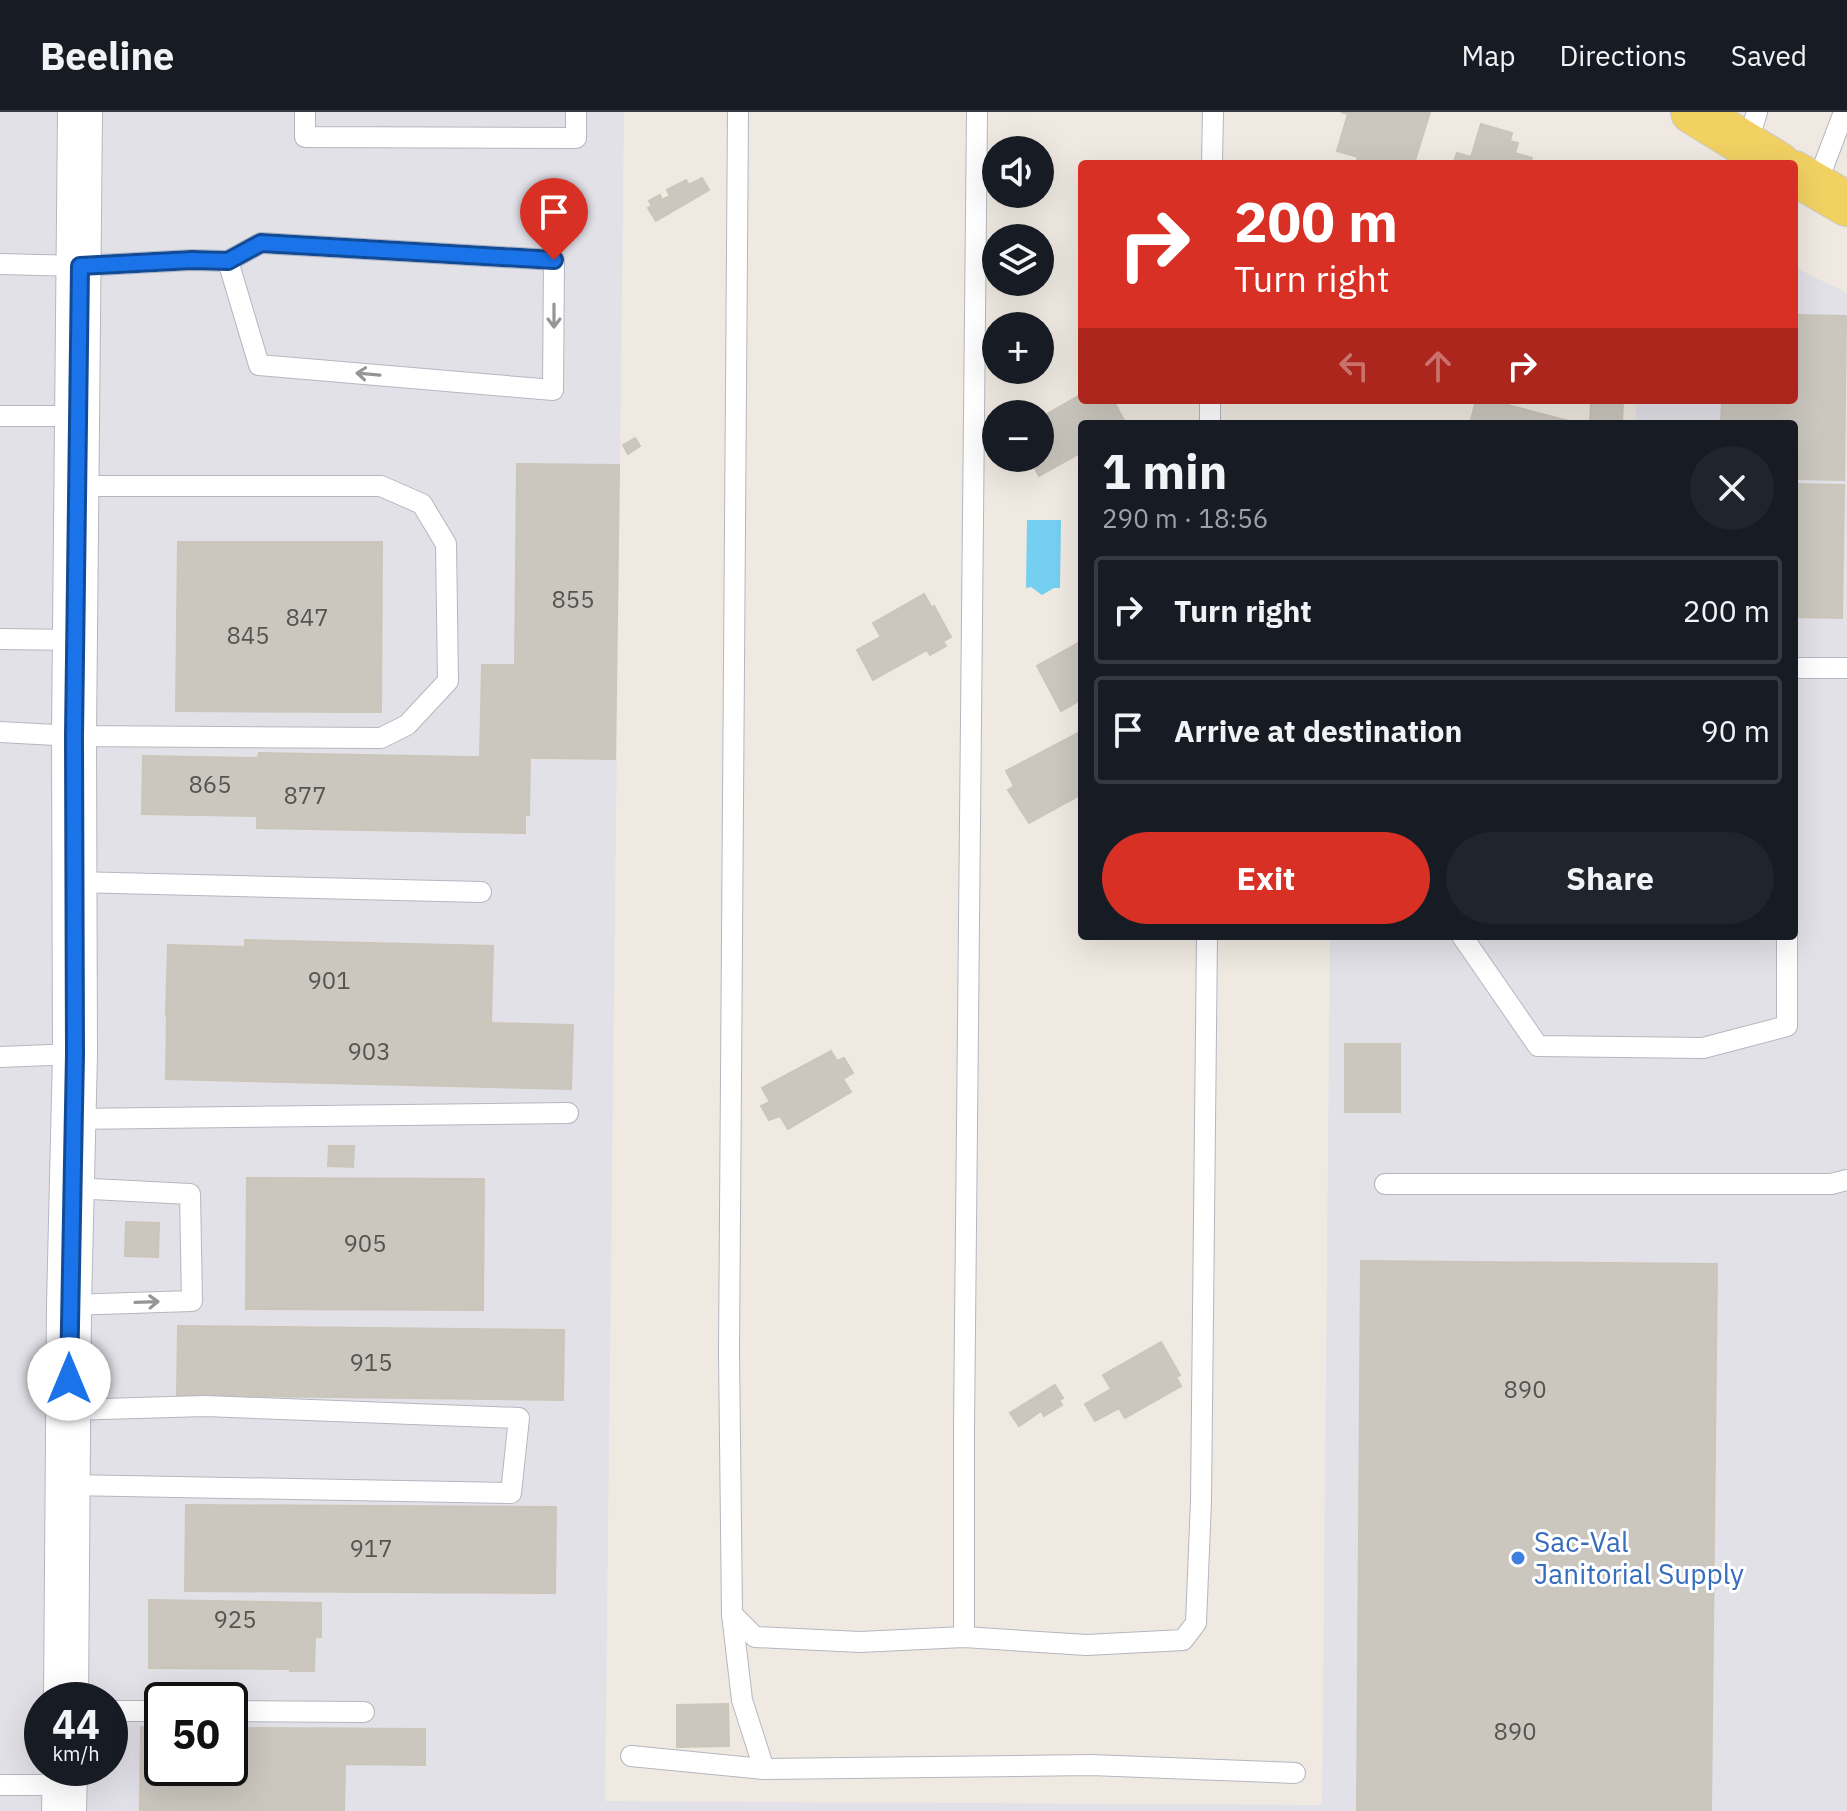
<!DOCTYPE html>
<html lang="en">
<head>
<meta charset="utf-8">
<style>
  body { margin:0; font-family:"IBM Plex Sans",sans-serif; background:#20242c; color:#f1f3f6; height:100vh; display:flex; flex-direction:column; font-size:30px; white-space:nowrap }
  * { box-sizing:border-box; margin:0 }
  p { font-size:26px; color:#9ea1a6 }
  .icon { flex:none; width:44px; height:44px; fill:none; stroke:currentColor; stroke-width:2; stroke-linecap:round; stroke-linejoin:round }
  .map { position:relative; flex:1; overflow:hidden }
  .drawer { position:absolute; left:1078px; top:308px; width:720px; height:520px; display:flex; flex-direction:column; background:#171b24; border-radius:8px; box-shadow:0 8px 32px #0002 }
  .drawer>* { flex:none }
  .guide { position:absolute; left:1078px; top:48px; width:720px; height:244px; border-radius:8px; box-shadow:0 8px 32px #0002; background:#d93025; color:#fff; overflow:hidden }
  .controls { position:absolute; left:982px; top:24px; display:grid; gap:16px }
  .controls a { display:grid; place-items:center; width:72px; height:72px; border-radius:50%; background:#171b24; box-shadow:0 8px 32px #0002; font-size:40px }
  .speed { position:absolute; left:24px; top:1570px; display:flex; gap:16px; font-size:40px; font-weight:700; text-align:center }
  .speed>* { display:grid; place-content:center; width:104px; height:104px; border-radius:50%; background:#171b24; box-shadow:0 8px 32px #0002; line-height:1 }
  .speed small { font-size:20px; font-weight:400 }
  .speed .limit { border:4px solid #111; border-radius:12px; background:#fff; color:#111 }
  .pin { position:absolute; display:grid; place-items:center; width:68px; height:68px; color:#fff; margin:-82px -34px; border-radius:50% 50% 50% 0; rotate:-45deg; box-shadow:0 0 8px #0007 }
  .pin .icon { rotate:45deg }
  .me { position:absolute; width:88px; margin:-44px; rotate:0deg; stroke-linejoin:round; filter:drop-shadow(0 0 6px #0008) }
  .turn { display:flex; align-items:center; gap:28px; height:168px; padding:0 24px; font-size:36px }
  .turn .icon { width:104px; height:104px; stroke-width:2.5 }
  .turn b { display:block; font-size:56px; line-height:68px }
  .lanes { display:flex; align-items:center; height:76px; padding:0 24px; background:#0003; justify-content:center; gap:40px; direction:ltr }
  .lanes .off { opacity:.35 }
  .round { display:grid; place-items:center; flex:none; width:84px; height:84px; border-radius:42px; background:#20242c }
  .head { display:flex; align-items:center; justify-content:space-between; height:136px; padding:0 24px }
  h1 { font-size:48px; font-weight:700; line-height:60px }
  .action { display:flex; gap:16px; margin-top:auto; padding:16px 24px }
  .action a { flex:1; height:92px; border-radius:48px; background:#d93025; color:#fff; font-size:32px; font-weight:700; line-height:92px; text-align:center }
  .action a+a { background:#20242c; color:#f1f3f6 }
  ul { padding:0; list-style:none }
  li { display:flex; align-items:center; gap:24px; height:108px; margin:0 16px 12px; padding:0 8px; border:4px solid #363941; border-radius:8px }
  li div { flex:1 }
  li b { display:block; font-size:30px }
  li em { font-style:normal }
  header { display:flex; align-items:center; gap:48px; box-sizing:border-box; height:112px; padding:0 40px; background:#171b24; border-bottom:2px solid #363941 }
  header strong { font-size:38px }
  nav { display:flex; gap:44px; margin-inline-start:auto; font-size:28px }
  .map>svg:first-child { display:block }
</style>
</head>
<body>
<header>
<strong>Beeline</strong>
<nav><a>Map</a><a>Directions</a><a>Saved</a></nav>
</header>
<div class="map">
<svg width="1847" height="1699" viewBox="0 0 1847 1699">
  <rect width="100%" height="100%" fill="#efe9e1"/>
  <!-- industrial -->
  <path fill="#e3e1e8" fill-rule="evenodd" d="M0,0H624L605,1689L1322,1693L1330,824H1794V312H1636V288H1794V155L1847,181V1699H0ZM42,1588H110V1656H42ZM162,1588H230V1656H162Z"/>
  <!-- water -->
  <polygon fill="#75cff0" points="1027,408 1061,408 1060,476 1054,476 1042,483 1031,475 1026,476"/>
  <!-- building -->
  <g fill="#cbc7bf" stroke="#cbc5ba" stroke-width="2">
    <polygon points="1341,0 1430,0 1414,52 1356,52 1358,45 1337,39 1348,2"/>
    <polygon points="1481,12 1512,21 1510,29 1518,31 1515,41 1532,46 1530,52 1453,52 1457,41 1471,45"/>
    <polygon points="702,66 709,78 656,109 648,96 652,94 649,89 660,83 662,88 670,84 667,78 686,68 689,73"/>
    <polygon points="1794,203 1846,204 1844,368 1794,367 1794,312 1721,312 1722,288 1794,288"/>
    <polygon points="1082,282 1082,288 1113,288 1126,312 1082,312 1082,340 1039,364 1029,346 1040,346 1040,306"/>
    <polygon points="1476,288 1489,288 1580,312 1470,312"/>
    <polygon points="1591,288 1623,288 1622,312 1590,312"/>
    <polygon points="635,326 640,334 628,342 623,333"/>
    <polygon points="517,352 619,353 615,647 480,645 482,553 515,553"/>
    <polygon points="1794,372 1844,373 1842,506 1794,505"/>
    <polygon points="178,430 382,430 381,600 176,599"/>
    <polygon points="924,482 932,496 934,494 951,525 943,529 946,534 930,543 927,538 873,568 857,538 881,525 873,511"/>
    <polygon points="1082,529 1082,587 1061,599 1037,554"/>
    <polygon points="1082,619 1080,663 1082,682 1029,711 1008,678 1014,674 1006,659"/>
    <polygon points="259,641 530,646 529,703 525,703 525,721 257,716 257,704 142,702 143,644 258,646"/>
    <polygon points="245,828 493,834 491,911 166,903 168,833 245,835"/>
    <polygon points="167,903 573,913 571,977 166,967"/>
    <rect x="1345" y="932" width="55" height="68"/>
    <polygon points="831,939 837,949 844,946 853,961 843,967 851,980 788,1017 780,1004 769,1008 761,994 770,990 762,976"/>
    <polygon points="329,1034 354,1034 353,1055 328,1054"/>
    <polygon points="247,1066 484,1067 483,1198 246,1197"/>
    <polygon points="126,1110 159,1111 158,1145 125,1144"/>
    <polygon points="1361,1149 1717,1152 1711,1699 1357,1699"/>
    <polygon points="178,1214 564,1218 563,1288 177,1283"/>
    <polygon points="1161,1230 1180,1263 1176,1265 1181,1274 1125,1306 1119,1296 1095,1309 1085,1292 1111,1277 1103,1263"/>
    <polygon points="1055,1273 1063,1286 1059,1288 1062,1293 1044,1304 1041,1299 1019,1314 1010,1301"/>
    <polygon points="186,1393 556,1395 555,1481 185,1479"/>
    <polygon points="149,1488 321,1491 321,1525 315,1525 314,1559 290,1559 290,1557 149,1556"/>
    <polygon points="728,1592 729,1634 677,1635 677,1593"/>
    <polygon points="141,1615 162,1615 162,1656 230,1656 230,1616 425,1617 425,1653 345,1652 344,1699 140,1699"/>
  </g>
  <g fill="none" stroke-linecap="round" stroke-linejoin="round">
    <defs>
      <g id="lane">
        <polyline points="305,0 305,25 576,26 576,0"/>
        <polyline points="738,0 729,1240 732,1502 755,1525 860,1530 964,1525 1086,1533 1183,1528 1196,1511 1201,1389 1207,824"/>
        <polyline points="1747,33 1757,0"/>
        <polyline points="1212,52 1213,0"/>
        <polyline points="1816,74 1844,0"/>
        <polyline points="0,152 80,154 192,148 228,149 261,131 554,148 553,278 259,253 228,149"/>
        <polyline points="0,304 78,304"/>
        <polyline points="1210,312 1210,288"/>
        <polyline points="0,527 77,528"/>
        <polyline points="1794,556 1847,556"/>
        <polyline points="0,620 74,624 381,626 407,613 448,569 446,432 422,392 381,374 77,374"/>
        <polyline points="75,770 481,780"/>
        <polyline points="1462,824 1538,934 1703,936 1787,914 1787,824"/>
        <polyline points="0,945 75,942"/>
        <polyline points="73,1007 568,1001"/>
        <polyline points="1385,1072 1831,1072 1847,1068"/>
        <polyline points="69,1193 192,1189 190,1082 72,1076"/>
        <polyline points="69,1373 511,1381 519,1306 205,1294 69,1298"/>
        <polyline points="732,1502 742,1588 764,1657 1091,1653 1295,1661"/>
        <polyline points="964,1525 964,1317 977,0"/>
        <polyline points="110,1599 162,1599"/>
        <polyline points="230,1599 364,1600"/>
        <polyline points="631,1644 764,1657"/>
        <polyline points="0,1673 65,1673"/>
      </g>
      <g id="secondary">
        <polyline points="66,1588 69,1193 75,942 74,624 80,0"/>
        <polyline points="64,1699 65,1656"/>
      </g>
      <g id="primary">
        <polyline points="1693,0 1778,52"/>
        <polyline points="1794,61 1847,92"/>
      </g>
    </defs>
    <!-- lane casing -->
    <use href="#lane" stroke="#b4b7c1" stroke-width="22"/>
    <!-- secondary casing -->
    <use href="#secondary" stroke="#b4b7c1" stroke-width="46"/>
    <!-- primary casing -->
    <use href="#primary" stroke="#c9c9c9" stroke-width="46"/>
    <!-- lane -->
    <use href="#lane" stroke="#fff" stroke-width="20"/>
    <!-- secondary -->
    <use href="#secondary" stroke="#fff" stroke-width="44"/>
    <!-- primary -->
    <use href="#primary" stroke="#f2d163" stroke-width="44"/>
  </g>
  <!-- one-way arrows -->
  <defs><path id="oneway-shaft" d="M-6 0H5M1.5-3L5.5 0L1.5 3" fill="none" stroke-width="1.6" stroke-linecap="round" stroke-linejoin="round" transform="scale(2)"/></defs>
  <g stroke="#969696">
    <use href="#oneway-shaft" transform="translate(554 204) rotate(90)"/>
    <use href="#oneway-shaft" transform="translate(368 262) rotate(-175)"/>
    <use href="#oneway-shaft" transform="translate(147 1190) rotate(-2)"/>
  </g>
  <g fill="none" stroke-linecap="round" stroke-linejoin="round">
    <defs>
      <polyline id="route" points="69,1267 75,942 74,624 80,154 192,148 228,149 261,131 554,148"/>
    </defs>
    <!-- route casing -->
    <use href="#route" stroke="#114b97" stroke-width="20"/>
    <!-- route -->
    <use href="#route" stroke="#1a73e8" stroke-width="14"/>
  </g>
  <!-- markers -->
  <circle fill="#3f7fe0" stroke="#fff" stroke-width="3" cx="1518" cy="1446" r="8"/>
  <g text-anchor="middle" stroke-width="6" stroke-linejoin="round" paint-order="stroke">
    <!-- number labels -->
    <g font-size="24" fill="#555452">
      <text x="573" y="496">855</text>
      <text x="307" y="514">847</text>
      <text x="248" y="532">845</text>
      <text x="210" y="681">865</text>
      <text x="305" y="692">877</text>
      <text x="329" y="877">901</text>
      <text x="369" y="948">903</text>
      <text x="365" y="1140">905</text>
      <text x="371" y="1259">915</text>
      <text x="1525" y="1286">890</text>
      <text x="371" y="1445">917</text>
      <text x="235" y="1516">925</text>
      <text x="1515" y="1628">890</text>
    </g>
    <!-- shop labels -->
    <g font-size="28" fill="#366cbe" stroke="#fff" text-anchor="start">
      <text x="1534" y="1440">Sac-Val<tspan x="1534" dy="32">Janitorial Supply</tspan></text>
    </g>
  </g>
</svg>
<div class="controls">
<a><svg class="icon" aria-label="sound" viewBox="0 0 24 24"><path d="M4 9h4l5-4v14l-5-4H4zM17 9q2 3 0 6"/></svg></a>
<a><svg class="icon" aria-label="layers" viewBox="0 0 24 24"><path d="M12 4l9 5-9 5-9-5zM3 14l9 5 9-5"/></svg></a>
<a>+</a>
<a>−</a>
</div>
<div class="speed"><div>44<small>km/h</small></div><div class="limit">50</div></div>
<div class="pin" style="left:554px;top:148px;background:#d93025"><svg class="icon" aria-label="arrive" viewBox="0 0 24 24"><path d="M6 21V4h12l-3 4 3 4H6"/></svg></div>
<svg class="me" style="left:69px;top:1267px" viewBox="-20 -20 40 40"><circle r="19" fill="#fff"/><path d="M0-13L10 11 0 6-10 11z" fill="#1a73e8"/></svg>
<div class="guide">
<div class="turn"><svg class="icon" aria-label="right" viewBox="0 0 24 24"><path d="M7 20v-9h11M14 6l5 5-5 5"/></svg><div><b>200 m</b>Turn right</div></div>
<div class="lanes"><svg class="icon off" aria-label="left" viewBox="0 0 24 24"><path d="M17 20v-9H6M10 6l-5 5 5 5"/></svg><svg class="icon off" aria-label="ahead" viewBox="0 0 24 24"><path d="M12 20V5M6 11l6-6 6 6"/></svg><svg class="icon" aria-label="right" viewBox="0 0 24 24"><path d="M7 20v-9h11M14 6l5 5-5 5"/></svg></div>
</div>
<section class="drawer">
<div class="head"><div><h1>1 min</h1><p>290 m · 18:56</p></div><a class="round"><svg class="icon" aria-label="close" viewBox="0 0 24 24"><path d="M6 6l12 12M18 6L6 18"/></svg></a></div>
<ul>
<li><svg class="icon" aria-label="right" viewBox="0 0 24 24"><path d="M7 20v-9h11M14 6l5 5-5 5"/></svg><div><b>Turn right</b></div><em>200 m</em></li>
<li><svg class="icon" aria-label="arrive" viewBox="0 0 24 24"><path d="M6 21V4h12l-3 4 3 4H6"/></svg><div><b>Arrive at destination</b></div><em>90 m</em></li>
</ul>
<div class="action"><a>Exit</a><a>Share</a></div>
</section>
</div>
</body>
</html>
